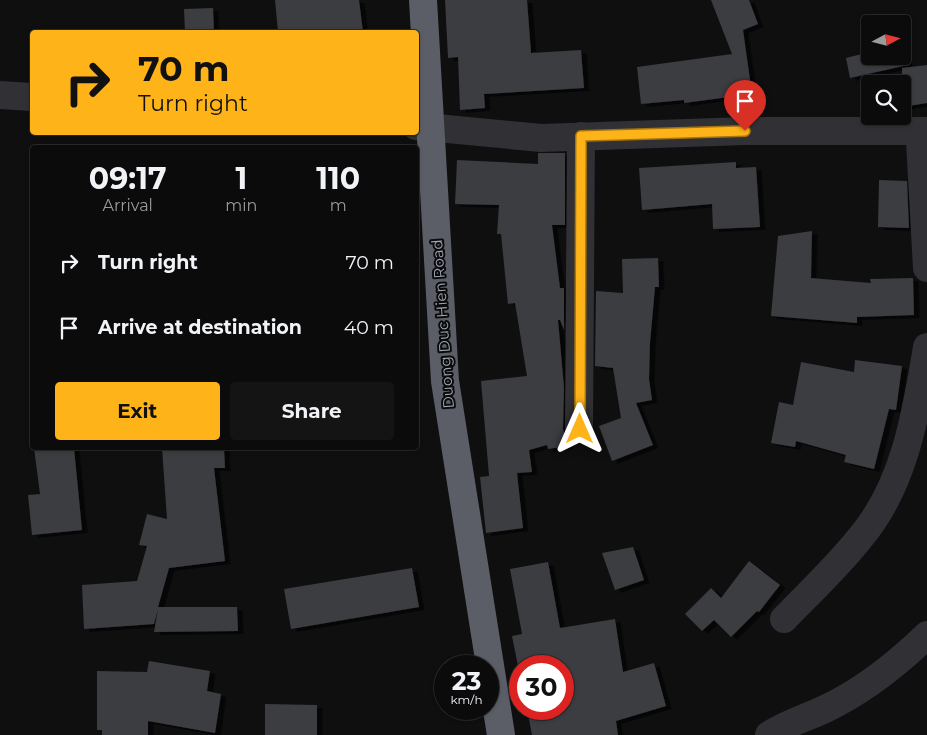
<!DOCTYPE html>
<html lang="en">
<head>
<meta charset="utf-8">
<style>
  body { margin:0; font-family:Montserrat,sans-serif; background:#141415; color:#f1f3f6; height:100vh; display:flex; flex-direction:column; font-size:19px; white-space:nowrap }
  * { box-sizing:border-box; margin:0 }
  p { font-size:16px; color:#9a9b9d }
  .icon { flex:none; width:28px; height:28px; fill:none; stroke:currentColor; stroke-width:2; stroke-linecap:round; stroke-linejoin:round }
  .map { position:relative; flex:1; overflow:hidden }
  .drawer { position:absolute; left:30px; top:145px; width:389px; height:305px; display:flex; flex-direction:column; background:#0b0b0c; border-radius:5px; box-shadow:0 1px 4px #0004,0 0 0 1px #2b2b2d }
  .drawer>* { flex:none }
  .guide { position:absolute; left:30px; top:30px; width:389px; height:105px; border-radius:5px; box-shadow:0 1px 4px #0004,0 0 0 1px #2b2b2d; background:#feb319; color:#111; overflow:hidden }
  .needle { width:32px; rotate:83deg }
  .fabs { position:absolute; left:861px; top:15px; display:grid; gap:10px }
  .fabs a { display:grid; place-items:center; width:50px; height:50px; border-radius:5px; background:#0b0b0c; box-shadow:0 1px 4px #0004,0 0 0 1px #2b2b2d; font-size:25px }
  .speed { position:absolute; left:434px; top:655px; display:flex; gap:10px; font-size:25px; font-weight:700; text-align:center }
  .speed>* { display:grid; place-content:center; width:65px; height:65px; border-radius:50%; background:#0b0b0c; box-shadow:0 1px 4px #0004,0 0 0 1px #2b2b2d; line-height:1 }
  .speed small { font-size:12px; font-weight:400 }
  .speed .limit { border:8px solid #d22; background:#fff; color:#111 }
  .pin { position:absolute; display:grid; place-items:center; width:42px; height:42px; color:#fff; margin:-51px -21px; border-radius:50% 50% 50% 0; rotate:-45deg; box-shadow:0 0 5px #0007 }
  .pin .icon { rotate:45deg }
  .me { position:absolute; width:55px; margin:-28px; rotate:0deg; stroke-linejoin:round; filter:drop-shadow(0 0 4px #0008) }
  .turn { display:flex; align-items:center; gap:18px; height:105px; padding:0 25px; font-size:22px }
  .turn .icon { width:65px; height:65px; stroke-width:2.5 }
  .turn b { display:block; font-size:35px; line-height:42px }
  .eta { display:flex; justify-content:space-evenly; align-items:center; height:85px; text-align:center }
  .eta b { font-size:30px; font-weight:700; line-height:35px }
  .cta { display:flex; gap:10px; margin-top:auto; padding:10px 25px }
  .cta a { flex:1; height:58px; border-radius:5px; background:#feb319; color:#111; font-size:20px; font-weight:700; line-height:58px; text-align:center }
  .cta a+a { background:#141415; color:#f1f3f6 }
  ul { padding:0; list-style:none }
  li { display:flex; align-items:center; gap:15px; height:65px; padding:0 25px }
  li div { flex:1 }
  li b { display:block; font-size:19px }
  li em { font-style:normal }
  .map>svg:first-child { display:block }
</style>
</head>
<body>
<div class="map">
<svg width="927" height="735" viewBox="0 0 927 735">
  <defs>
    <filter id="shadow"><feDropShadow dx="5.5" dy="3" stdDeviation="0" flood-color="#0009"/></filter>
  </defs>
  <rect width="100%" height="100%" fill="#0f0f10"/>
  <!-- building -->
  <g fill="#3b3c40" filter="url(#shadow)">
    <polygon points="275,0 359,0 363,32 278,32"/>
    <polygon points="445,0 527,0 531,53 581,50 584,88 484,94 485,108 460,110 458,57 448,58"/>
    <polygon points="711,0 749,0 758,24 743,30 752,94 684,103 684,100 641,104 637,67 732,54"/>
    <polygon points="213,8 214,32 185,32 184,9"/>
    <polygon points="902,45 908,65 850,78 846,58 870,52 870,56 902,56"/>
    <polygon points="927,65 927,103 902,107 902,68"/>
    <polygon points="538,153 565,153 565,225 552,225 560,288 564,288 564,330 560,320 558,320 564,388 563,429 568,446 548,449 547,445 529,450 532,472 517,473 523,528 486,533 480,477 489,476 481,381 527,376 515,303 508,304 501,234 497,234 499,205 455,204 457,160 538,164"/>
    <polygon points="736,162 736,168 756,167 760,227 713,229 712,204 642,210 639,168"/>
    <polygon points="879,180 907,181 909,228 878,227"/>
    <polygon points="812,231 811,278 871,283 870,279 913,278 914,315 857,317 857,323 771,316 778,236"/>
    <polygon points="658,258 659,287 655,287 650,343 649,379 652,400 636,403 653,445 612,461 599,426 621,418 613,368 595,366 596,291 623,293 622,259"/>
    <polygon points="855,360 902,366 896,410 889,409 874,469 844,462 846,455 796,441 795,447 771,443 779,402 793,405 801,362 854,372"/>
    <polygon points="34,448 74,448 82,530 32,535 28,495 40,494"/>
    <polygon points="162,448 224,448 225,468 214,468 225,561 169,568 158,607 237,607 238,631 154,632 158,609 154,624 84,629 82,585 137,581 147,546 139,545 147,514 167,519"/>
    <polygon points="633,547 644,580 615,590 602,553"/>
    <polygon points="749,561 780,585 759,612 757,611 731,637 714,620 702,631 685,614 711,588 721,598"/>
    <polygon points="548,562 560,628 615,619 623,672 654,663 666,706 616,721 618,735 532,735 527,709 562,709 562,666 518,666 512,636 522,634 510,569"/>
    <polygon points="412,568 419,607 291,629 284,589"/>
    <polygon points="149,661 210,671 207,691 221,694 215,733 148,721 148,735 102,735 102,730 97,730 97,671 147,672"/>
    <polygon points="265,704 317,705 317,735 265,735"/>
  </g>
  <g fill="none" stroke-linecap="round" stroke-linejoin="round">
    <!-- street -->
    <g stroke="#303035" stroke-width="28">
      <polyline points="0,95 32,97"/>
      <polyline points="416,126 541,138 745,131 927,131"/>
      <polyline points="916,131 920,142 927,268"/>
      <polyline points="579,429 581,136"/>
      <path d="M784,619C810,592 837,567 860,538C905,485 916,413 927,347"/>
      <path d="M769,735C787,723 806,718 825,709C863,691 897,664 927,635"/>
    </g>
    <!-- highway -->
    <polyline stroke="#5b5e67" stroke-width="28" points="423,0 445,381 501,735"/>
  </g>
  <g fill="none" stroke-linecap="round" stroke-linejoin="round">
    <defs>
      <polyline id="route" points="580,429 581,136 745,131"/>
    </defs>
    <!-- route casing -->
    <use href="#route" stroke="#a57410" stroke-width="12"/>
    <!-- route -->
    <use href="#route" stroke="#feb319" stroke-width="9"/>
  </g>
  <g text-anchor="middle" stroke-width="4" stroke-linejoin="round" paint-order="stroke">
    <!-- street labels -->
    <g font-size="15" fill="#9fa4b2" stroke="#0a0a0b">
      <text transform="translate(443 324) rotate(-94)" y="5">Duong Duc Hien Road</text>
    </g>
  </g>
</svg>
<div class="fabs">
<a><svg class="needle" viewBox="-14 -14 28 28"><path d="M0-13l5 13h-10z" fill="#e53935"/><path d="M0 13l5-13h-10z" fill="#9a9b9d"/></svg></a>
<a><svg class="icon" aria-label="search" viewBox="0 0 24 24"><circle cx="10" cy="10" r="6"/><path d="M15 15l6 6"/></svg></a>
</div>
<div class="speed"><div>23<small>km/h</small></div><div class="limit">30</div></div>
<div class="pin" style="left:745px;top:131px;background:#d93025"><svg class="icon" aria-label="arrive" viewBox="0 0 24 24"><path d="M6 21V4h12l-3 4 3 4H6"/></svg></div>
<svg class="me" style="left:580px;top:429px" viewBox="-20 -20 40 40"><path d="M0-17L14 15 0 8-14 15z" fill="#feb319" stroke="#fff" stroke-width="4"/></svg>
<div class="guide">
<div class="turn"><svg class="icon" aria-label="right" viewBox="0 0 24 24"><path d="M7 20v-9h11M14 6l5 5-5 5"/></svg><div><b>70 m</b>Turn right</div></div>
</div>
<section class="drawer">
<div class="eta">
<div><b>09:17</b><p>Arrival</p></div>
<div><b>1</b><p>min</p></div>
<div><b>110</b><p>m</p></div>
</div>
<ul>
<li><svg class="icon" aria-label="right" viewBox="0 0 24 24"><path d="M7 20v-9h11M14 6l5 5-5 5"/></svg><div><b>Turn right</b></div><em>70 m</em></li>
<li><svg class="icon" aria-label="arrive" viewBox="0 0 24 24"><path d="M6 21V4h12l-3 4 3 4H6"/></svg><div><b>Arrive at destination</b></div><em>40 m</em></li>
</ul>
<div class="cta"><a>Exit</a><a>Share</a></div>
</section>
</div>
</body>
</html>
